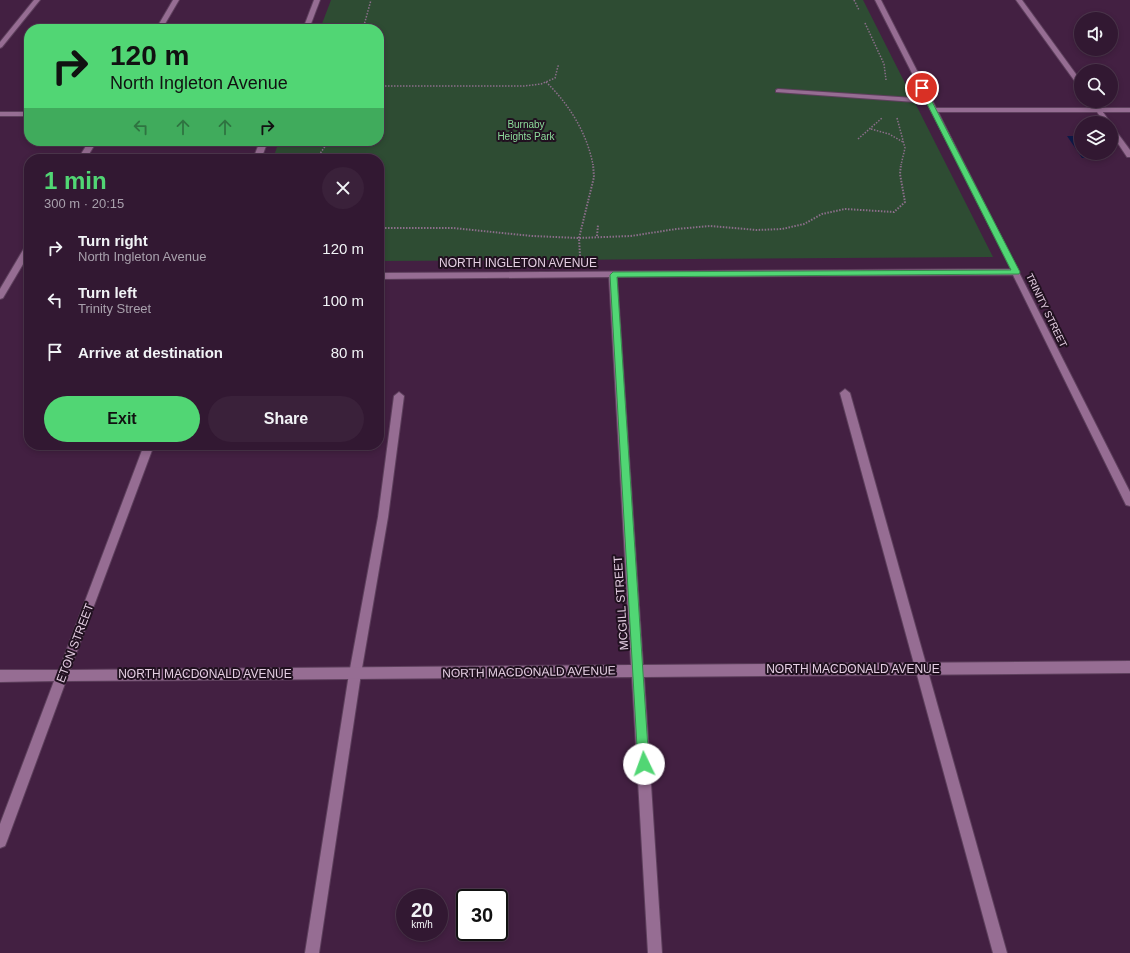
<!DOCTYPE html>
<html lang="en">
<head>
<meta charset="utf-8">
<style>
  body { margin:0; font-family:Helvetica,sans-serif; background:#3a213a; color:#f1f3f6; height:100vh; display:flex; flex-direction:column; font-size:15px; white-space:nowrap }
  * { box-sizing:border-box; margin:0 }
  p { font-size:13px; color:#a8a0ac }
  .icon { flex:none; width:22px; height:22px; fill:none; stroke:currentColor; stroke-width:2; stroke-linecap:round; stroke-linejoin:round }
  .map { position:relative; flex:1; overflow:hidden }
  .details { position:absolute; left:24px; top:154px; width:360px; height:296px; display:flex; flex-direction:column; background:#321832; border-radius:16px; box-shadow:0 2px 6px #0003,0 0 0 1px #4d374d }
  .details>* { flex:none }
  .guide { position:absolute; left:24px; top:24px; width:360px; height:122px; border-radius:16px; box-shadow:0 2px 6px #0003,0 0 0 1px #4d374d; background:#51d674; color:#111; overflow:hidden }
  .buttons { position:absolute; left:1074px; top:12px; display:grid; gap:8px }
  .buttons a { display:grid; place-items:center; width:44px; height:44px; border-radius:50%; background:#321832; box-shadow:0 2px 6px #0003,0 0 0 1px #4d374d; font-size:20px }
  .speed { position:absolute; left:396px; top:889px; display:flex; gap:8px; font-size:20px; font-weight:700; text-align:center }
  .speed>* { display:grid; place-content:center; width:52px; height:52px; border-radius:50%; background:#321832; box-shadow:0 2px 6px #0003,0 0 0 1px #4d374d; line-height:1 }
  .speed small { font-size:10px; font-weight:400 }
  .speed .limit { border:2px solid #111; border-radius:6px; background:#fff; color:#111 }
  .pin { position:absolute; display:grid; place-items:center; width:34px; height:34px; color:#fff; margin:-17px; border:2px solid #fff; border-radius:50%; box-shadow:0 1px 4px #0007 }
  .me { position:absolute; width:44px; margin:-22px; rotate:357deg; stroke-linejoin:round; filter:drop-shadow(0 0 3px #0008) }
  .turn { display:flex; align-items:center; gap:14px; height:84px; padding:0 20px; font-size:18px }
  .turn .icon { width:52px; height:52px; stroke-width:2.5 }
  .turn b { display:block; font-size:28px; line-height:34px }
  .lanes { display:flex; align-items:center; height:38px; padding:0 20px; background:#0003; justify-content:center; gap:20px; direction:ltr }
  .lanes .off { opacity:.35 }
  .round { display:grid; place-items:center; flex:none; width:42px; height:42px; border-radius:21px; background:#3a213a }
  .headline { display:flex; align-items:center; justify-content:space-between; height:68px; padding:0 20px }
  h1 { font-size:24px; font-weight:700; line-height:30px; color:#51d674 }
  .cta { display:flex; gap:8px; margin-top:auto; padding:8px 20px }
  .cta a { flex:1; height:46px; border-radius:24px; background:#51d674; color:#111; font-size:16px; font-weight:700; line-height:46px; text-align:center }
  .cta a+a { background:#3a213a; color:#f1f3f6 }
  ul { padding:0; list-style:none }
  li { display:flex; align-items:center; gap:12px; height:52px; padding:0 20px }
  li div { flex:1 }
  li b { display:block; font-size:15px }
  li em { font-style:normal }
  .map>svg:first-child { display:block }
</style>
</head>
<body>
<div class="map">
<svg width="1130" height="953" viewBox="0 0 1130 953">
  <rect width="100%" height="100%" fill="#432042"/>
  <!-- green -->
  <polygon fill="#2e4c33" points="331,0 863,0 993,257 379,261 379,159 273,159 279,141 379,141 379,29 320,29"/>
  <!-- water -->
  <polygon fill="#0e1948" points="1067,136 1081,136 1081,153 1097,153 1100,158 1082,158"/>
  <g fill="none" stroke-linecap="round" stroke-linejoin="round">
    <defs>
      <g id="lane">
        <polygon points="173,0 179,0 162,29 156,29"/>
        <polygon points="1016,0 1022,0 1081,81 1081,88 1079,87"/>
        <polygon points="778,89 929,99 932,101 929,103 776,92 776,90"/>
        <polygon points="1089,101 1095,101 1110,122 1111,123 1111,124 1105,123"/>
        <polygon points="1111,126 1113,127 1130,150 1130,157 1127,157 1111,133"/>
        <polygon points="89,141 97,141 86,159 78,159"/>
        <polygon points="29,244 29,254 3,298 0,299 0,289 26,245"/>
        <polygon points="845,389 850,393 1007,953 993,953 840,393"/>
        <polygon points="399,392 404,396 388,517 361,674 319,953 305,953 349,674 378,517 394,396"/>
      </g>
      <g id="street">
        <polygon points="34,0 40,0 2,47 0,48 0,42"/>
        <polygon points="314,0 320,0 309,29 303,29"/>
        <polygon points="875,0 881,0 936,108 1130,108 1130,112 938,112 1130,492 1130,506 1126,505 1013,275 617,277 643,665 1130,661 1130,673 644,677 662,953 648,953 632,677 66,681 7,841 5,846 0,848 0,824 54,681 0,682 0,670 59,670 144,445 154,445 70,670 631,665 609,277 379,279 379,273 1011,269"/>
        <rect x="0" y="112" width="29" height="4"/>
        <polygon points="260,141 268,141 261,159 253,159"/>
      </g>
    </defs>
    <!-- lane casing -->
    <use href="#lane" stroke="#5d3f5c" stroke-width="2"/>
    <!-- street casing -->
    <use href="#street" stroke="#5d3f5c" stroke-width="2"/>
    <!-- path-far1 -->
    <g stroke="#8b6e8a" stroke-width="1.5" stroke-dasharray="1.5 1.5" stroke-linecap="butt">
      <polyline points="854,0 859,10"/>
      <polyline points="865,23 884,64 886,80"/>
      <polyline points="363,29 371,0"/>
      <path d="M546,82C569,104 587,133 593,165"/>
      <polyline points="379,86 524,86 541,84 555,78 558,66 560,66"/>
      <polyline points="897,118 905,148 901,165"/>
      <polyline points="871,129 889,134 903,142"/>
      <polyline points="858,139 882,118"/>
      <polyline points="320,159 321,152 329,141"/>
    </g>
    <!-- path -->
    <g stroke="#8b6e8a" stroke-width="2" stroke-dasharray="1.5 1.5" stroke-linecap="butt">
      <polyline points="379,228 453,228 532,236 579,238 631,236 676,229 710,226 757,230 782,229 804,224 822,214 845,209 894,212 905,202 900,174 901,164"/>
      <polyline points="597,236 598,225"/>
      <polyline points="580,256 579,238 594,177 593,164"/>
    </g>
    <!-- lane -->
    <use href="#lane" fill="#966d93" fill-rule="evenodd"/>
    <!-- street -->
    <use href="#street" fill="#966d93" fill-rule="evenodd"/>
  </g>
  <!-- route -->
  <polygon fill="#51d674" stroke="#358b4b" points="922,86 925,88 1020,272 1019,274 617,277 649,764 648,768 644,770 640,768 638,764 610,275 613,272 1011,270 919,88"/>
  <g text-anchor="middle" stroke-width="4" stroke-linejoin="round" paint-order="stroke">
    <!-- far-park labels -->
    <g font-size="10" fill="#8cdb9a" stroke="#211120">
      <text x="526" y="128">Burnaby<tspan x="526" dy="12">Heights Park</tspan></text>
    </g>
    <!-- far-street labels -->
    <g font-size="10" fill="#e4cee2" stroke="#211120">
      <text transform="translate(1047 310) rotate(64)" y="4">TRINITY STREET</text>
    </g>
    <!-- street labels -->
    <g font-size="12" fill="#e4cee2" stroke="#211120">
      <text x="518" y="267">NORTH INGLETON AVENUE</text>
      <text transform="translate(621 603) rotate(-94)" y="4">MCGILL STREET</text>
      <text transform="translate(75 643) rotate(-69)" y="4">ETON STREET</text>
      <text x="853" y="673">NORTH MACDONALD AVENUE</text>
      <text transform="translate(529 672) rotate(-1)" y="4">NORTH MACDONALD AVENUE</text>
      <text x="205" y="678">NORTH MACDONALD AVENUE</text>
    </g>
  </g>
</svg>
<div class="buttons">
<a><svg class="icon" aria-label="sound" viewBox="0 0 24 24"><path d="M4 9h4l5-4v14l-5-4H4zM17 9q2 3 0 6"/></svg></a>
<a><svg class="icon" aria-label="search" viewBox="0 0 24 24"><circle cx="10" cy="10" r="6"/><path d="M15 15l6 6"/></svg></a>
<a><svg class="icon" aria-label="layers" viewBox="0 0 24 24"><path d="M12 4l9 5-9 5-9-5zM3 14l9 5 9-5"/></svg></a>
</div>
<div class="speed"><div>20<small>km/h</small></div><div class="limit">30</div></div>
<div class="pin" style="left:922px;top:88px;background:#d93025"><svg class="icon" aria-label="arrive" viewBox="0 0 24 24"><path d="M6 21V4h12l-3 4 3 4H6"/></svg></div>
<svg class="me" style="left:644px;top:764px" viewBox="-20 -20 40 40"><circle r="19" fill="#fff"/><path d="M0-13L10 11 0 6-10 11z" fill="#51d674"/></svg>
<div class="guide">
<div class="turn"><svg class="icon" aria-label="right" viewBox="0 0 24 24"><path d="M7 20v-9h11M14 6l5 5-5 5"/></svg><div><b>120 m</b>North Ingleton Avenue</div></div>
<div class="lanes"><svg class="icon off" aria-label="left" viewBox="0 0 24 24"><path d="M17 20v-9H6M10 6l-5 5 5 5"/></svg><svg class="icon off" aria-label="ahead" viewBox="0 0 24 24"><path d="M12 20V5M6 11l6-6 6 6"/></svg><svg class="icon off" aria-label="ahead" viewBox="0 0 24 24"><path d="M12 20V5M6 11l6-6 6 6"/></svg><svg class="icon" aria-label="right" viewBox="0 0 24 24"><path d="M7 20v-9h11M14 6l5 5-5 5"/></svg></div>
</div>
<section class="details">
<div class="headline"><div><h1>1 min</h1><p>300 m · 20:15</p></div><a class="round"><svg class="icon" aria-label="close" viewBox="0 0 24 24"><path d="M6 6l12 12M18 6L6 18"/></svg></a></div>
<ul>
<li><svg class="icon" aria-label="right" viewBox="0 0 24 24"><path d="M7 20v-9h11M14 6l5 5-5 5"/></svg><div><b>Turn right</b><p>North Ingleton Avenue</p></div><em>120 m</em></li>
<li><svg class="icon" aria-label="left" viewBox="0 0 24 24"><path d="M17 20v-9H6M10 6l-5 5 5 5"/></svg><div><b>Turn left</b><p>Trinity Street</p></div><em>100 m</em></li>
<li><svg class="icon" aria-label="arrive" viewBox="0 0 24 24"><path d="M6 21V4h12l-3 4 3 4H6"/></svg><div><b>Arrive at destination</b></div><em>80 m</em></li>
</ul>
<div class="cta"><a>Exit</a><a>Share</a></div>
</section>
</div>
</body>
</html>
